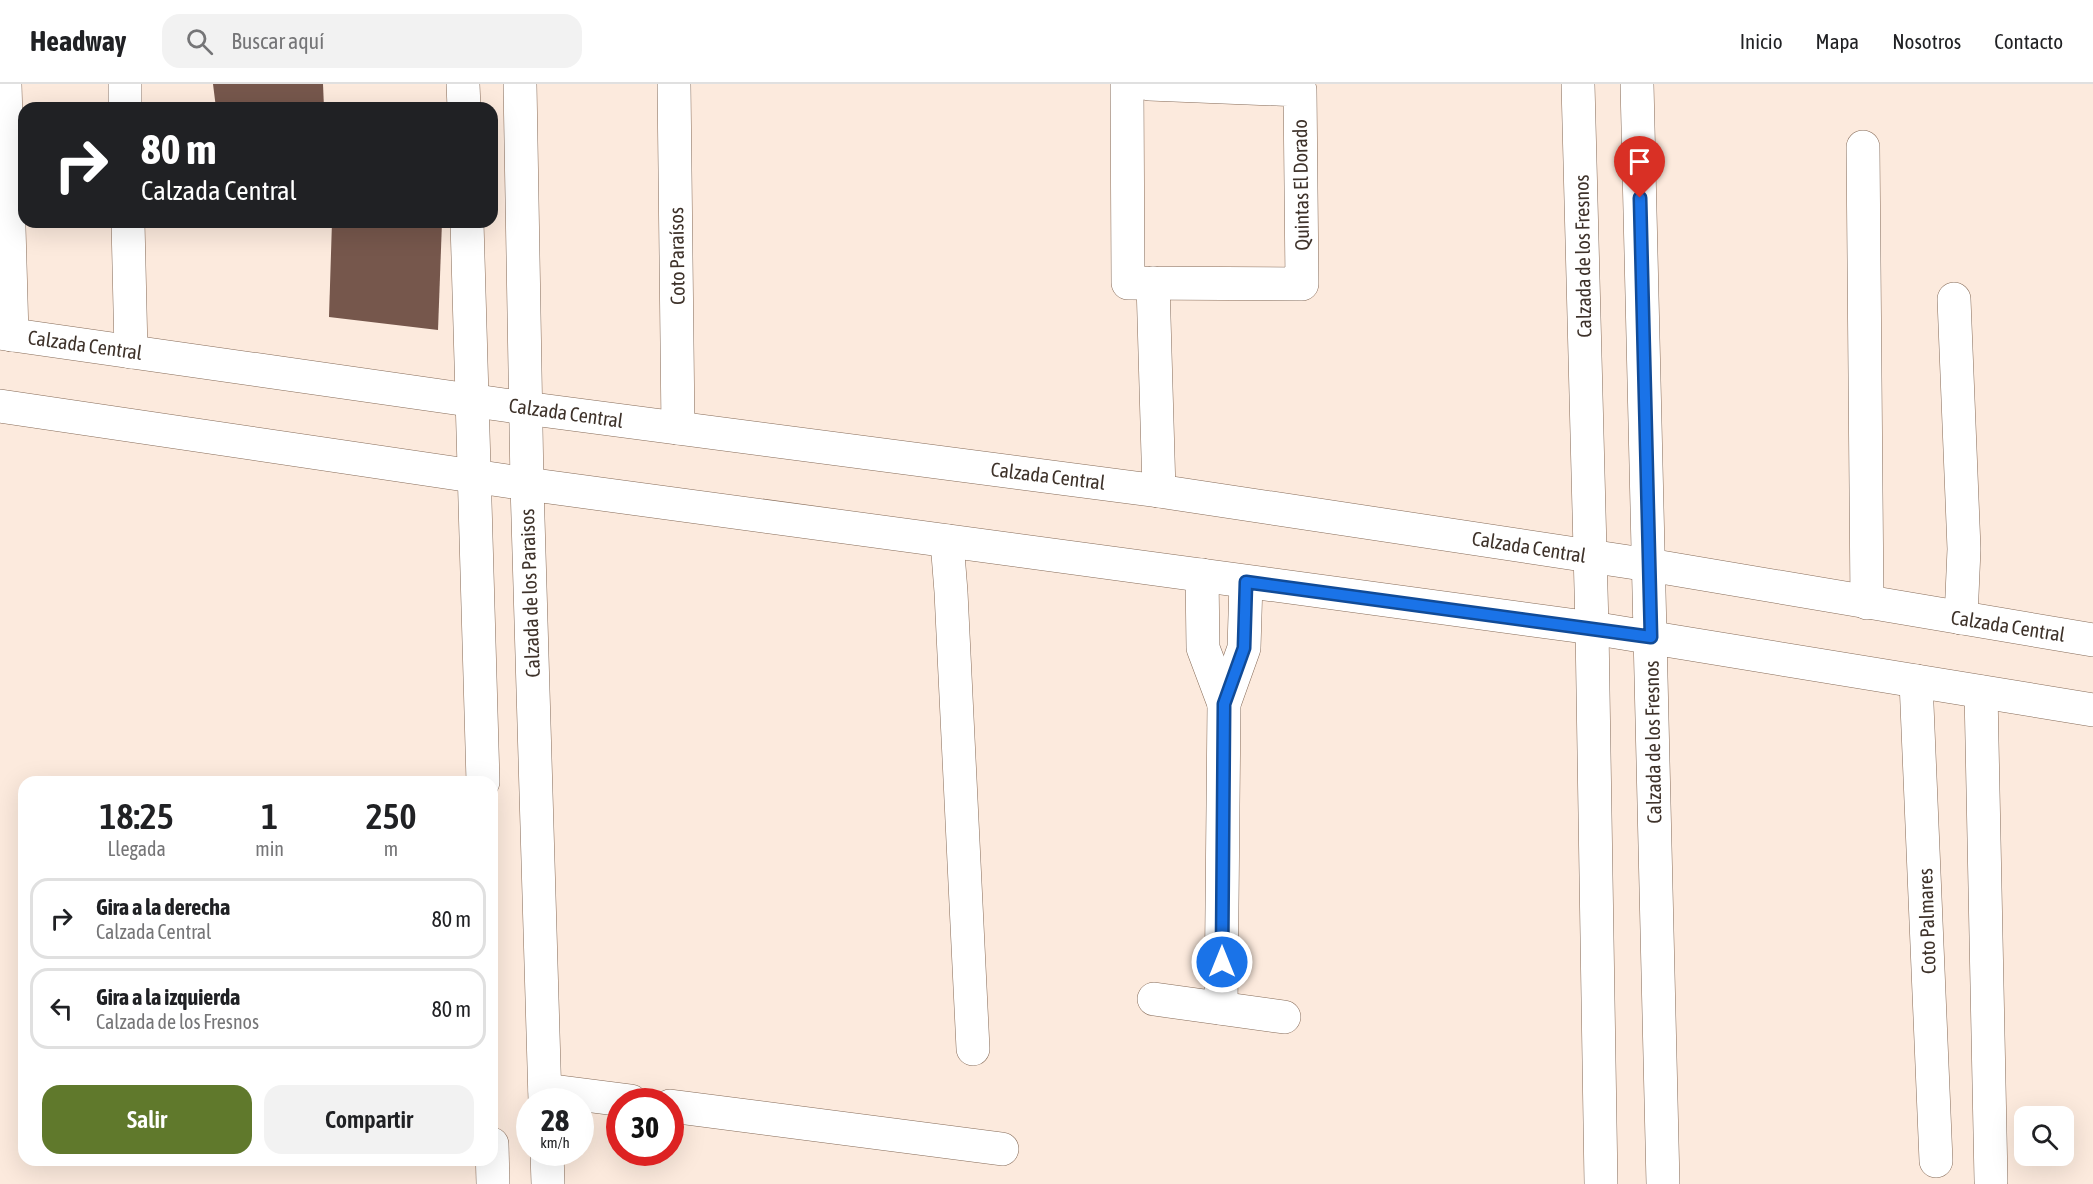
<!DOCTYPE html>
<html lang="es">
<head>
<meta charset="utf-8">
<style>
  body { margin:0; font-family:"Asap Condensed",sans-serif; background:#f2f2f2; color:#202124; height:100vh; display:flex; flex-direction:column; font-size:22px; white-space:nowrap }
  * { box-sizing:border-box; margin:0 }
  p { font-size:20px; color:#757577 }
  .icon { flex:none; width:33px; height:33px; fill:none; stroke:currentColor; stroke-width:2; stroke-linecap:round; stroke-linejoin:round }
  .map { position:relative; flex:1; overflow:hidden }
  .drawer { position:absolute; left:18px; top:692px; width:480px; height:390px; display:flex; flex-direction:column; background:#fff; border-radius:18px; box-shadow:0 6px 24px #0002 }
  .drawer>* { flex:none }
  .banner { position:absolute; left:18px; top:18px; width:480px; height:126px; border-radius:18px; box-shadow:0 6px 24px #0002; background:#202124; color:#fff; overflow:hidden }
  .fabs { position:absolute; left:2014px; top:1022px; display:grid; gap:12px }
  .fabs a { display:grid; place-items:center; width:60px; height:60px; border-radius:12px; background:#fff; box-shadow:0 6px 24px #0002; font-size:30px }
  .speed { position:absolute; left:516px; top:1004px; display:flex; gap:12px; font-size:30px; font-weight:700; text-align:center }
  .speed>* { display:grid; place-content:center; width:78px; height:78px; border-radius:50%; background:#fff; box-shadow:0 6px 24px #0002; line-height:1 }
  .speed small { font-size:15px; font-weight:400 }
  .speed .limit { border:9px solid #d22; background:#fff; color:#111 }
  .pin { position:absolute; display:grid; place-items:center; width:51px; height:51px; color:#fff; margin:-62px -26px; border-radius:50% 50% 50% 0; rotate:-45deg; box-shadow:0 0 6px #0007 }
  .pin .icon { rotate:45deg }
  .me { position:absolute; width:66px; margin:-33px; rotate:0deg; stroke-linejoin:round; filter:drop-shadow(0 0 4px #0008) }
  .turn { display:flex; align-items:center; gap:21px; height:126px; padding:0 24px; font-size:27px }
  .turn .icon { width:78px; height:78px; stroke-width:2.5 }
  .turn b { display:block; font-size:42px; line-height:51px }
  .eta { display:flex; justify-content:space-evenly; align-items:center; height:102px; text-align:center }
  .eta b { font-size:36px; font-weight:600; line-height:42px }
  .action { display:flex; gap:12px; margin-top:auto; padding:12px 24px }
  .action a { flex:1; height:69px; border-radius:18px; background:#60792c; color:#fff; font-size:24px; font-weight:600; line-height:69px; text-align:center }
  .action a+a { background:#f2f2f2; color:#202124 }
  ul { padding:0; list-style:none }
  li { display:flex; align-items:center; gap:18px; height:81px; margin:0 12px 9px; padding:0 12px; border:3px solid #e0e0e0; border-radius:18px }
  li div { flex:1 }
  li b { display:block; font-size:22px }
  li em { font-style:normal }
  header { display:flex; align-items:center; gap:36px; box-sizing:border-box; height:84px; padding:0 30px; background:#fff; border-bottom:2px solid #e0e0e0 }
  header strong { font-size:28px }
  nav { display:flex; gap:33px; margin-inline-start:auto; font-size:21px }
  .search { width:420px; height:54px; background:#f2f2f2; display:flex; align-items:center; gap:15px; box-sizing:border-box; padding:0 21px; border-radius:18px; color:#757577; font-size:22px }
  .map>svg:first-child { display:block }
</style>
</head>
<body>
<header>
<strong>Headway</strong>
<div class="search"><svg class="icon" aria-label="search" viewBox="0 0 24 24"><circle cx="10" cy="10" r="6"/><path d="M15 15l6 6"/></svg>Buscar aquí</div>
<nav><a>Inicio</a><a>Mapa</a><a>Nosotros</a><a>Contacto</a></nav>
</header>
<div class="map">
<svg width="2093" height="1100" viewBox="0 0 2093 1100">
  <rect width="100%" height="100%" fill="#fceadd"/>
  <!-- building -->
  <g fill="#76574c">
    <polygon points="213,0 323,0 324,24 216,24"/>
    <polygon points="332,138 442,138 438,246 329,233"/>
  </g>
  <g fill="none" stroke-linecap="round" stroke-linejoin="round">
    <defs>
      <g id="minor">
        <polyline points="5,0 12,251"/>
        <polyline points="125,0 125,24"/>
        <polyline points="463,0 464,24"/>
        <polyline points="520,0 527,400 545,1017"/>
        <polyline points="674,0 678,344"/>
        <polyline points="1127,0 1128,199 1302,200 1300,6 1149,0"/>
        <polyline points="1578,0 1592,544 1601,1100"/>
        <polyline points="1637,0 1663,1100"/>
        <polyline points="1863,63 1867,519"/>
        <polyline points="128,138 131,268"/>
        <polyline points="467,138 483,698"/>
        <polyline points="1153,199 1159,407"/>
        <polyline points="1954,215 1964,465 1961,534"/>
        <polyline points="0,249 525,324 1159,407 1649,481 2093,556"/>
        <polyline points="0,322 527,400 1592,544 2093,626"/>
        <polyline points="947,457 951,508 973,965"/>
        <polyline points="1202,491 1203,564 1224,620"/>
        <polyline points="1916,597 1936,1077"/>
        <polyline points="1981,608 1991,1097"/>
        <polyline points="1154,915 1284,933"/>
        <polyline points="1221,924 1224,620 1244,564 1246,498"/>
        <polyline points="545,1006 631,1017"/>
        <polyline points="670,1022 1002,1065"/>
        <polyline points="492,1060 493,1100"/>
        <polyline points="547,1068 548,1100"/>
      </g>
    </defs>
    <!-- minor casing -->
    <use href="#minor" stroke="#866b58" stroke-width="34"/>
    <!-- minor -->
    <use href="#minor" stroke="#fff" stroke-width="33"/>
  </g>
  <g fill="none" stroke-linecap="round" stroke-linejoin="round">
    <defs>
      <polyline id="route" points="1222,878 1224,620 1244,564 1246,498 1651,553 1640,114"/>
    </defs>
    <!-- route casing -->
    <use href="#route" stroke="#114b97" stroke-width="15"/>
    <!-- route -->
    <use href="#route" stroke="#1a73e8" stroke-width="10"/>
  </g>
  <g text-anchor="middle" stroke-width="6" stroke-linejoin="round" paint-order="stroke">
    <!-- street labels -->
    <g font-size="20" fill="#3e322a" stroke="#fff">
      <text transform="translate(1301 101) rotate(-91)" y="7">Quintas El Dorado</text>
      <text transform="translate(677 172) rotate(-91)" y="7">Coto Paraísos</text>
      <text transform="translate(1583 172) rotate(-91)" y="7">Calzada de los Fresnos</text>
      <text transform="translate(85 261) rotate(8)" y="7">Calzada Central</text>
      <text transform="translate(566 329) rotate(8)" y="7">Calzada Central</text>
      <text transform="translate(1048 392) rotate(7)" y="7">Calzada Central</text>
      <text transform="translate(1529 463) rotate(9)" y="7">Calzada Central</text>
      <text transform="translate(530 509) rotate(-92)" y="7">Calzada de los Paraisos</text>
      <text transform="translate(2008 542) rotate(9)" y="7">Calzada Central</text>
      <text transform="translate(1653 658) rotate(-91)" y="7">Calzada de los Fresnos</text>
      <text transform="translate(1927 837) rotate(-92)" y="7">Coto Palmares</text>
    </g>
  </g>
</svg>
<div class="fabs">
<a><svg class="icon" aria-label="search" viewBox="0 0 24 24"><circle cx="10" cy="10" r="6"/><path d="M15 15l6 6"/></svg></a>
</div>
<div class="speed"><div>28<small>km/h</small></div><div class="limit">30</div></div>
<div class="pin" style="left:1640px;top:114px;background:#d93025"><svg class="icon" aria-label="arrive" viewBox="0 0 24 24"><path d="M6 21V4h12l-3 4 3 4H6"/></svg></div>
<svg class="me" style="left:1222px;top:878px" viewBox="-20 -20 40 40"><circle r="17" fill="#1a73e8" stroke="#fff" stroke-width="3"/><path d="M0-11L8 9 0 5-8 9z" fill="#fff"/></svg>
<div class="banner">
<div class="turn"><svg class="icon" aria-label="right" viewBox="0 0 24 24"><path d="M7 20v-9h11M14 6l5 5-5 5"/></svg><div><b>80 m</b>Calzada Central</div></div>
</div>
<section class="drawer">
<div class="eta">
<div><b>18:25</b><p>Llegada</p></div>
<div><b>1</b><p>min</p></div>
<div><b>250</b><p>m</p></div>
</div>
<ul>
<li><svg class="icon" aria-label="right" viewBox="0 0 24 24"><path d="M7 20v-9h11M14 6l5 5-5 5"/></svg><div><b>Gira a la derecha</b><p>Calzada Central</p></div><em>80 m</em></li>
<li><svg class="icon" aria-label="left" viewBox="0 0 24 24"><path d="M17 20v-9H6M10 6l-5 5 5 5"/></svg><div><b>Gira a la izquierda</b><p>Calzada de los Fresnos</p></div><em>80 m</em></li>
</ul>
<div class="action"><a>Salir</a><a>Compartir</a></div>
</section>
</div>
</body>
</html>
